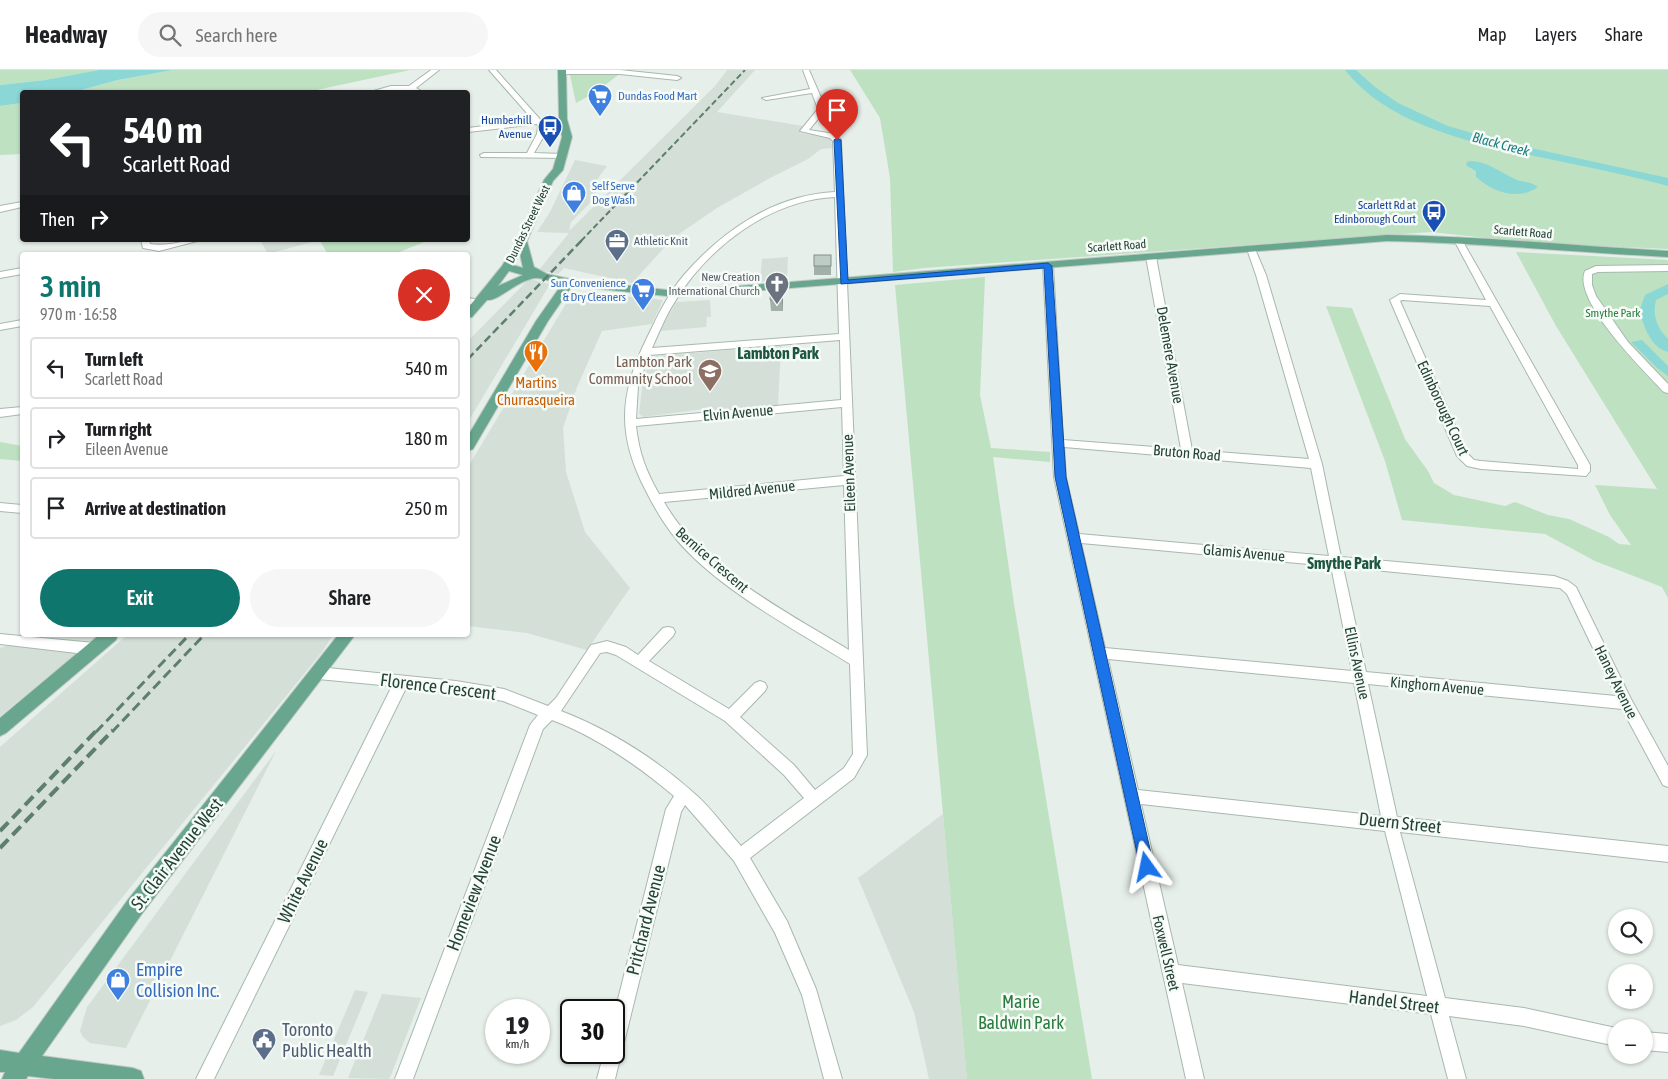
<!DOCTYPE html>
<html lang="en">
<head>
<meta charset="utf-8">
<style>
  body { margin:0; font-family:"Asap Condensed",sans-serif; background:#f6f6f6; color:#202124; height:100vh; display:flex; flex-direction:column; font-size:19px; white-space:nowrap }
  * { box-sizing:border-box; margin:0 }
  p { font-size:16px; color:#757577 }
  .icon { flex:none; width:28px; height:28px; fill:none; stroke:currentColor; stroke-width:2; stroke-linecap:round; stroke-linejoin:round }
  .map { position:relative; flex:1; overflow:hidden }
  .drawer { position:absolute; left:20px; top:182px; width:450px; height:385px; display:flex; flex-direction:column; background:#fff; border-radius:5px; box-shadow:0 1px 4px #0004 }
  .drawer>* { flex:none }
  .banner { position:absolute; left:20px; top:20px; width:450px; height:152px; border-radius:5px; box-shadow:0 1px 4px #0004; background:#202124; color:#fff; overflow:hidden }
  .fabs { position:absolute; left:1608px; top:839px; display:grid; gap:10px }
  .fabs a { display:grid; place-items:center; width:45px; height:45px; border-radius:50%; background:#fff; box-shadow:0 1px 4px #0004; font-size:25px }
  .speed { position:absolute; left:485px; top:929px; display:flex; gap:10px; font-size:25px; font-weight:700; text-align:center }
  .speed>* { display:grid; place-content:center; width:65px; height:65px; border-radius:50%; background:#fff; box-shadow:0 1px 4px #0004; line-height:1 }
  .speed small { font-size:12px; font-weight:400 }
  .speed .limit { border:2px solid #111; border-radius:8px; background:#fff; color:#111 }
  .pin { position:absolute; display:grid; place-items:center; width:42px; height:42px; color:#fff; margin:-51px -21px; border-radius:50% 50% 50% 0; rotate:-45deg; box-shadow:0 0 5px #0007 }
  .pin .icon { rotate:45deg }
  .me { position:absolute; width:55px; margin:-28px; rotate:348deg; stroke-linejoin:round; filter:drop-shadow(0 0 4px #0008) }
  .turn { display:flex; align-items:center; gap:18px; height:105px; padding:0 20px; font-size:22px }
  .turn .icon { width:65px; height:65px; stroke-width:2.5 }
  .turn b { display:block; font-size:35px; line-height:42px }
  .then { display:flex; align-items:center; height:48px; padding:0 20px; background:#0003; gap:10px; font-size:19px }
  .round { display:grid; place-items:center; flex:none; width:52px; height:52px; border-radius:26px; background:#f6f6f6 }
  .head { display:flex; align-items:center; justify-content:space-between; height:85px; padding:0 20px }
  h1 { font-size:30px; font-weight:600; line-height:38px; color:#0f766e }
  .primary-button { display:flex; gap:10px; margin-top:auto; padding:10px 20px }
  .primary-button a { flex:1; height:58px; border-radius:30px; background:#0f766e; color:#fff; font-size:20px; font-weight:600; line-height:58px; text-align:center }
  .primary-button a+a { background:#f6f6f6; color:#202124 }
  ul { padding:0; list-style:none }
  li { display:flex; align-items:center; gap:15px; height:62px; margin:0 10px 8px; padding:0 10px; border:2px solid #e0e0e0; border-radius:5px }
  li div { flex:1 }
  li b { display:block; font-size:19px }
  li em { font-style:normal }
  header { display:flex; align-items:center; gap:30px; box-sizing:border-box; height:70px; padding:0 25px; background:#fff; border-bottom:1px solid #e0e0e0 }
  header strong { font-size:24px }
  nav { display:flex; gap:28px; margin-inline-start:auto; font-size:18px }
  .search { width:350px; height:45px; background:#f6f6f6; display:flex; align-items:center; gap:12px; box-sizing:border-box; padding:0 18px; border-radius:28px; color:#757577; font-size:19px }
  .map>svg:first-child { display:block }
</style>
</head>
<body>
<header>
<strong>Headway</strong>
<div class="search"><svg class="icon" aria-label="search" viewBox="0 0 24 24"><circle cx="10" cy="10" r="6"/><path d="M15 15l6 6"/></svg>Search here</div>
<nav><a>Map</a><a>Layers</a><a>Share</a></nav>
</header>
<div class="map">
<svg width="1668" height="1009" viewBox="0 0 1668 1009">
  <rect width="100%" height="100%" fill="#e6efe9"/>
  <!-- built -->
  <g fill="#d4dfd8">
    <polygon points="727,0 755,0 717,42 803,56 800,63 830,68 833,78 821,79 808,89 770,108 717,138 673,168 632,213 564,198 558,204 539,200 569,163 537,162 550,142 575,90 607,96 591,118 598,119 589,134 571,152 569,161 715,16"/>
    <polygon points="260,170 319,170 268,184"/>
    <polygon points="788,187 787,210 760,212 762,189"/>
    <polygon points="529,209 550,214 468,352 468,271"/>
    <polygon points="582,222 663,230 652,254 602,261 577,317 563,358 566,402 585,462 630,518 587,580 527,563 468,556 468,397 570,227"/>
    <polygon points="710,230 711,247 707,247 706,257 660,261 676,232"/>
    <polygon points="781,276 778,335 711,341 704,339 643,347 639,344 643,309 651,289 655,286"/>
    <polygon points="41,565 98,565 0,646 0,578"/>
    <polygon points="127,565 333,565 322,582 33,937 16,950 0,956 0,677"/>
    <polygon points="276,681 126,978 90,973 83,967 80,961 87,937"/>
    <polygon points="943,744 967,1009 929,1009 914,942 858,808"/>
    <polygon points="355,920 368,922 333,1006 319,1005"/>
    <polygon points="382,924 421,928 391,1005 389,1009 348,1008"/>
  </g>
  <!-- green -->
  <g fill="#bee1c1">
    <polygon points="0,0 99,0 45,10 0,15"/>
    <polygon points="173,0 410,0 307,22 74,22 118,10"/>
    <polygon points="850,0 1668,0 1668,179 1533,173 1431,162 924,198 893,202 890,108 880,48"/>
    <polygon points="597,2 618,5 596,22 576,33 570,5"/>
    <polygon points="22,33 22,84 0,85 0,36"/>
    <polygon points="429,170 392,185 325,185 326,181 320,171"/>
    <polygon points="1516,182 1668,190 1668,528 1662,517 1595,491 1545,464 1402,450 1385,391 1326,236 1352,238 1405,369 1428,401 1434,413 1454,425 1505,436 1515,432 1548,445 1569,449 1609,467 1619,474 1631,475 1610,445 1595,415 1657,419 1556,256"/>
    <polygon points="985,207 980,325 991,378 1050,382 1050,392 993,387 1014,534 1092,1009 967,1009 895,215"/>
    <polygon points="0,372 22,376 22,391 0,389"/>
  </g>
  <!-- water -->
  <g fill="#8bd7d6">
    <polygon points="99,0 173,0 118,10 74,22 22,22 22,33 0,36 0,15 45,10"/>
    <path d="M1469,91C1487,91 1500,102 1515,109C1524,113 1531,111 1538,117C1518,131 1493,122 1476,107V101L1467,96L1466,93Z"/>
    <polygon points="1642,270 1668,296 1668,306 1657,298 1631,272"/>
  </g>
  <g fill="none" stroke-linecap="round" stroke-linejoin="round">
    <!-- river -->
    <g fill="#8bd7d6" fill-rule="evenodd">
      <path d="M1345,0H1356L1375,17L1398,33L1448,56L1499,71L1668,108V116C1635,107 1602,100 1568,93C1495,77 1394,63 1345,0Z"/>
      <path d="M1668,214V224L1656,230C1652,245 1657,258 1668,269V282C1650,277 1645,257 1639,242L1645,225Z"/>
    </g>
    <defs>
      <g id="minor">
        <polygon points="431,0 439,0 416,18 423,22 403,20 370,22 391,16 409,16"/>
        <polygon points="489,0 496,0 546,56 545,64 534,83 563,84 567,86 566,88 481,87 480,85 484,83 527,83 537,64 538,56 537,54 468,62 468,58 533,50"/>
        <polygon points="562,0 620,0 677,6 681,8 677,10 620,4 562,4 559,2"/>
        <path d="M803,0H809L826,39L809,60L835,64L841,70L867,685L854,708L750,788L787,851L816,919L842,1009H824L802,925L775,863L734,791L685,735L681,742L615,1009H597L604,982H614V945L666,739L674,726C637,695 597,667 552,650L543,659L413,1009H395L530,655L538,645L503,631L456,623L406,618L214,1009H196L392,616L318,609L313,607L311,603L313,599L318,597L456,611L504,619L548,636L556,628L591,575L607,571L626,577L638,585L663,558L668,557L673,558L675,562L673,566L649,591L729,639L755,613L760,611L765,613L767,617L765,621L740,647L794,695L815,720L844,698L853,684L850,594C794,559 718,519 676,469C664,454 654,437 646,421C617,366 619,325 646,270C657,247 667,225 684,205C723,160 774,125 835,122L833,71L830,68L800,61L818,39L812,23L766,30L762,28L810,19ZM835,127L839,264L652,278C659,263 665,247 674,233C707,178 769,130 835,127ZM840,270L841,330L636,349L638,316L649,285ZM842,337L844,406L659,424C646,401 639,383 636,356ZM844,415L849,580C785,541 702,499 664,432ZM607,582L616,585L725,651L784,705L804,728L741,776C726,759 712,739 695,724C656,689 610,660 561,641L600,583Z"/>
        <polygon points="22,132 22,137 0,142 0,136"/>
        <path d="M1458,167L1462,170L1590,395V401L1586,406L1481,399L1467,396L1457,386L1390,230L1400,224L1486,230L1454,170ZM1402,230L1490,236L1578,395V399L1481,391L1474,390L1468,384L1400,231Z"/>
        <path d="M141,170H149L150,174C167,177 184,170 201,170L159,181L143,178Z"/>
        <path d="M1251,176L1255,179L1266,205L1322,394L1341,487L1554,506L1568,511L1576,517L1631,629L1668,696V717L1663,715L1622,639L1368,614L1397,747L1668,776V792L1400,762L1445,928L1524,938L1616,958V976L1524,956L1449,946L1466,1009H1448L1431,944L1182,913L1204,1009H1186L1054,407L1043,196L1048,193L1053,196L1063,370L1181,379L1146,187L1151,184L1156,187L1192,380L1309,389L1256,205L1247,179ZM1064,377L1311,398L1329,486L1079,464L1066,407ZM1081,473L1331,496L1352,601L1105,578ZM1343,497L1560,518L1567,524L1616,626L1366,602ZM1108,589L1354,613L1381,746L1138,720ZM1141,734L1385,761L1427,926L1178,895Z"/>
        <path d="M1668,195V201L1598,202L1592,204V215L1596,226L1628,272L1668,314V323L1664,322C1644,301 1572,230 1585,201L1596,196Z"/>
        <polygon points="22,198 22,204 0,208 0,202"/>
        <polygon points="468,228 481,230 483,232 478,235 468,234"/>
        <polygon points="22,250 22,256 0,260 0,254"/>
        <polygon points="22,337 22,344 0,347 0,339"/>
        <polygon points="0,433 22,435 22,443 0,441"/>
        <polygon points="0,564 94,573 99,575 101,579 99,583 94,585 0,574"/>
        <polygon points="1644,962 1668,964 1668,982 1644,980"/>
      </g>
      <g id="major">
        <path d="M558,0H566L567,49L572,67L563,100L553,111L527,171L534,197L547,204L570,209L676,221L1387,165C1481,166 1574,176 1668,181V187C1574,182 1481,173 1387,171L676,227L572,216L548,251L473,379L468,381V366L536,251L562,214C554,213 544,208 536,208C519,209 497,232 487,230L472,247L468,248V238L502,196L517,171L544,110L553,99L562,67L559,49ZM520,184L523,198L513,195ZM509,201L523,205L498,216Z"/>
        <polygon points="99,565 118,565 116,570 6,663 0,666 0,648"/>
        <polygon points="338,565 355,565 141,845 42,986 133,998 141,1001 144,1009 54,1009 28,1006 26,1009 2,1009 5,1002 0,1002 0,980 19,983 127,831"/>
      </g>
    </defs>
    <!-- minor casing -->
    <use href="#minor" stroke="#a8b8af" stroke-width="2"/>
    <!-- major casing -->
    <use href="#major" stroke="#c1cac6" stroke-width="2"/>
    <!-- minor -->
    <use href="#minor" fill="#fff" fill-rule="evenodd"/>
    <!-- major -->
    <use href="#major" fill="#68a78d" fill-rule="evenodd"/>
    <!-- rail-far3 -->
    <polyline stroke="#5e7e70" stroke-width="2" stroke-dasharray="6 3" stroke-linecap="butt" points="581,171 745,0"/>
    <!-- rail-far2 -->
    <polyline stroke="#5e7e70" stroke-width="2.5" stroke-dasharray="8 4" stroke-linecap="butt" points="468,289 582,170"/>
    <!-- rail-far1 -->
    <g stroke="#5e7e70" stroke-width="3" stroke-dasharray="10 5" stroke-linecap="butt">
      <polyline points="96,662 189,565"/>
      <polyline points="112,662 204,565"/>
    </g>
    <!-- rail -->
    <g stroke="#5e7e70" stroke-width="4" stroke-dasharray="12 6" stroke-linecap="butt">
      <polyline points="0,761 97,660"/>
      <polyline points="0,778 113,660"/>
    </g>
  </g>
  <!-- wall -->
  <g fill="#a3b0a9">
    <rect x="814" y="185" width="17" height="20"/>
    <polygon points="770,230 783,230 783,241 771,241"/>
  </g>
  <!-- shaded-wall -->
  <polygon fill="#84908a" points="783,218 783,241 782,229"/>
  <!-- building -->
  <g fill="#bdcdc5" stroke="#84908a">
    <rect x="814" y="185" width="17" height="11"/>
    <polygon points="771,218 783,218 782,229 770,230"/>
  </g>
  <!-- route -->
  <polygon fill="#1a73e8" stroke="#114b97" points="837,68 841,70 848,210 1048,193 1052,196 1066,407 1154,797 1152,802 1147,804 1142,802 1140,797 1055,407 1044,198 841,214 834,70"/>
  <!-- icons -->
  <defs>
    <symbol id="supermarket-pin" viewBox="-11 -11 22 30"><path d="M0 17L-7.5 6A9.5 9.5 0 1 1 7.5 6Z" fill="#3f7fe0" stroke="#f7fbf8"/><path d="M-6-5.5h2.5l.6 2H6L4.5 2H-2.5L-4.4-4H-6ZM-1.5 3.2a1.3 1.3 0 1 0 .1 0ZM3 3.2a1.3 1.3 0 1 0 .1 0Z" fill="#fff"/></symbol>
    <symbol id="bus-pin" viewBox="-11 -11 22 30"><path d="M0 17L-7.5 6A9.5 9.5 0 1 1 7.5 6Z" fill="#1a4fb4" stroke="#f7fbf8"/><path d="M-5-6H5V4H4V6H2V4H-2V6H-4V4H-5ZM-3.5-4V0h7V-4ZM-3.5 1.2v1.5H-2V1.2ZM2 1.2v1.5H3.5V1.2Z" fill="#fff"/></symbol>
    <symbol id="shop-pin" viewBox="-11 -11 22 30"><path d="M0 17L-7.5 6A9.5 9.5 0 1 1 7.5 6Z" fill="#3f7fe0" stroke="#f7fbf8"/><path d="M-5-2.5h2.3a2.7 3.5 0 0 1 5.4 0H5L5.5 6h-11ZM-1.5-2.5h3a1.5 2.3 0 0 0-3 0Z" fill="#fff"/></symbol>
    <symbol id="office-pin" viewBox="-11 -11 22 30"><path d="M0 17L-7.5 6A9.5 9.5 0 1 1 7.5 6Z" fill="#5c6f8a" stroke="#f7fbf8"/><path d="M-6-3h4V-5.5h4V-3h4V5H-6ZM-1-4.5V-3h2v-1.5ZM-6 0V1H6V0Z" fill="#fff"/></symbol>
    <symbol id="church-pin" viewBox="-11 -11 22 30"><path d="M0 17L-7.5 6A9.5 9.5 0 1 1 7.5 6Z" fill="#6b7280" stroke="#f7fbf8"/><path d="M-1.2-6h2.4v3.5h3.3v2.4h-3.3V6h-2.4V-.1h-3.3v-2.4h3.3Z" fill="#fff"/></symbol>
    <symbol id="restaurant-pin" viewBox="-11 -11 22 30"><path d="M0 17L-7.5 6A9.5 9.5 0 1 1 7.5 6Z" fill="#e8710a" stroke="#f7fbf8"/><path d="M-5-6h1v4h1v-4h1v4h1v-4h1v5L-1.5 .5V6h-2V.5L-5-1ZM5-6V6H3V1.5H1.5Q1.5-4 5-6Z" fill="#fff"/></symbol>
    <symbol id="school-pin" viewBox="-11 -11 22 30"><path d="M0 17L-7.5 6A9.5 9.5 0 1 1 7.5 6Z" fill="#8d6e63" stroke="#f7fbf8"/><path d="M0-5L7-2L0 1L-7-2ZM-4 1L0 2.5L4 1V4Q0 6-4 4Z" fill="#fff"/></symbol>
    <symbol id="civic-pin" viewBox="-11 -11 22 30"><path d="M0 17L-7.5 6A9.5 9.5 0 1 1 7.5 6Z" fill="#5c6f8a" stroke="#f7fbf8"/><path d="M-.6-6.5H3V-4.5H.6V-3L4-1V1h2V6H-6V1h2V-1L-.6-3ZM-1.2 2.5V6h2.4V2.5Z" fill="#fff"/></symbol>
  </defs>
  <g fill-rule="evenodd">
    <use href="#supermarket-pin" x="586" y="12" width="28" height="38"/>
    <use href="#bus-pin" x="536" y="43" width="28" height="38"/>
    <use href="#shop-pin" x="560" y="109" width="28" height="38"/>
    <use href="#bus-pin" x="1420" y="128" width="28" height="38"/>
    <use href="#office-pin" x="603" y="157" width="28" height="38"/>
    <use href="#church-pin" x="763" y="200" width="28" height="38"/>
    <use href="#supermarket-pin" x="629" y="206" width="28" height="38"/>
    <use href="#restaurant-pin" x="522" y="268" width="28" height="38"/>
    <use href="#school-pin" x="696" y="287" width="28" height="38"/>
    <use href="#shop-pin" x="104" y="896" width="28" height="38"/>
    <use href="#civic-pin" x="250" y="956" width="28" height="38"/>
  </g>
  <g text-anchor="middle" stroke-width="5" stroke-linejoin="round" paint-order="stroke">
    <!-- far-shop labels -->
    <g font-size="12" fill="#366cbe" stroke="#f7fbf8" text-anchor="start">
      <text x="618" y="30">Dundas Food Mart</text>
      <text x="592" y="120">Self Serve<tspan x="592" dy="14">Dog Wash</tspan></text>
      <text x="626" y="217" text-anchor="end">Sun Convenience<tspan x="626" dy="14">&amp; Dry Cleaners</tspan></text>
    </g>
    <!-- far-transit labels -->
    <g font-size="12" fill="#164399" stroke="#f7fbf8" text-anchor="end">
      <text x="532" y="54">Humberhill<tspan x="532" dy="14">Avenue</tspan></text>
      <text x="1416" y="139">Scarlett Rd at<tspan x="1416" dy="14">Edinborough Court</tspan></text>
    </g>
    <!-- far-street labels -->
    <g font-size="12" fill="#234335" stroke="#f7fbf8">
      <text transform="translate(528 154) rotate(-64)" y="4">Dundas Street West</text>
      <text transform="translate(1523 162) rotate(5)" y="4">Scarlett Road</text>
      <text transform="translate(1117 176) rotate(-4)" y="4">Scarlett Road</text>
    </g>
    <!-- far-service labels -->
    <g font-size="12" fill="#4e5e75" stroke="#f7fbf8" text-anchor="start">
      <text x="634" y="175">Athletic Knit</text>
    </g>
    <!-- far-worship labels -->
    <g font-size="12" fill="#5b616d" stroke="#f7fbf8" text-anchor="end">
      <text x="760" y="211">New Creation<tspan x="760" dy="14">International Church</tspan></text>
    </g>
    <!-- far-park labels -->
    <g font-size="12" fill="#2a7d3d" stroke="#f7fbf8">
      <text x="1613" y="247">Smythe Park</text>
    </g>
    <!-- far-water labels -->
    <g font-size="14" font-style="italic" fill="#187d7e" stroke="#f7fbf8">
      <text transform="translate(1501 74) rotate(15)" y="5">Black Creek</text>
    </g>
    <!-- street labels -->
    <g font-size="15" fill="#234335" stroke="#f7fbf8">
      <text transform="translate(1170 285) rotate(80)" y="5">Delemere Avenue</text>
      <text transform="translate(1443 338) rotate(65)" y="5">Edinborough Court</text>
      <text transform="translate(738 343) rotate(-5)" y="5">Elvin Avenue</text>
      <text transform="translate(1187 383) rotate(5)" y="5">Bruton Road</text>
      <text transform="translate(849 403) rotate(-92)" y="5">Eileen Avenue</text>
      <text transform="translate(752 420) rotate(-6)" y="5">Mildred Avenue</text>
      <text transform="translate(1244 483) rotate(5)" y="5">Glamis Avenue</text>
      <text transform="translate(712 490) rotate(41)" y="5">Bernice Crescent</text>
      <text transform="translate(1357 593) rotate(78)" y="5">Ellins Avenue</text>
      <text transform="translate(1616 612) rotate(64)" y="5">Haney Avenue</text>
      <text transform="translate(1437 616) rotate(5)" y="5">Kinghorn Avenue</text>
      <text transform="translate(1166 883) rotate(77)" y="5">Foxwell Street</text>
    </g>
    <!-- education labels -->
    <g font-size="15" fill="#785e54" stroke="#f7fbf8" text-anchor="end">
      <text x="692" y="297">Lambton Park<tspan x="692" dy="17">Community School</tspan></text>
    </g>
    <!-- food labels -->
    <g font-size="15" fill="#c56008" stroke="#f7fbf8">
      <text x="536" y="318">Martins<tspan x="536" dy="17">Churrasqueira</tspan></text>
    </g>
    <!-- neighbourhood labels -->
    <g font-size="16" font-weight="bold" fill="#1d5740" stroke="#f7fbf8">
      <text x="778" y="289">Lambton Park</text>
      <text x="1344" y="499">Smythe Park</text>
    </g>
    <!-- near-street labels -->
    <g font-size="18" fill="#234335" stroke="#f7fbf8">
      <text transform="translate(438 617) rotate(7)" y="6">Florence Crescent</text>
      <text transform="translate(1400 753) rotate(6)" y="6">Duern Street</text>
      <text transform="translate(177 784) rotate(-52)" y="6">St. Clair Avenue West</text>
      <text transform="translate(303 811) rotate(-64)" y="6">White Avenue</text>
      <text transform="translate(474 823) rotate(-69)" y="6">Homeview Avenue</text>
      <text transform="translate(646 850) rotate(-76)" y="6">Pritchard Avenue</text>
      <text transform="translate(1394 932) rotate(7)" y="6">Handel Street</text>
    </g>
    <!-- near-shop labels -->
    <g font-size="18" fill="#366cbe" stroke="#f7fbf8" text-anchor="start">
      <text x="136" y="906">Empire<tspan x="136" dy="21">Collision Inc.</tspan></text>
    </g>
    <!-- near-park labels -->
    <g font-size="18" fill="#2a7d3d" stroke="#f7fbf8">
      <text x="1021" y="938">Marie<tspan x="1021" dy="21">Baldwin Park</tspan></text>
    </g>
    <!-- near-service labels -->
    <g font-size="18" fill="#4e5e75" stroke="#f7fbf8" text-anchor="start">
      <text x="282" y="966">Toronto<tspan x="282" dy="21">Public Health</tspan></text>
    </g>
  </g>
</svg>
<div class="fabs">
<a><svg class="icon" aria-label="search" viewBox="0 0 24 24"><circle cx="10" cy="10" r="6"/><path d="M15 15l6 6"/></svg></a>
<a>+</a>
<a>−</a>
</div>
<div class="speed"><div>19<small>km/h</small></div><div class="limit">30</div></div>
<div class="pin" style="left:837px;top:70px;background:#d93025"><svg class="icon" aria-label="arrive" viewBox="0 0 24 24"><path d="M6 21V4h12l-3 4 3 4H6"/></svg></div>
<svg class="me" style="left:1147px;top:797px" viewBox="-20 -20 40 40"><path d="M0-17L14 15 0 8-14 15z" fill="#1a73e8" stroke="#fff" stroke-width="4"/></svg>
<div class="banner">
<div class="turn"><svg class="icon" aria-label="left" viewBox="0 0 24 24"><path d="M17 20v-9H6M10 6l-5 5 5 5"/></svg><div><b>540 m</b>Scarlett Road</div></div>
<div class="then">Then<svg class="icon" aria-label="right" viewBox="0 0 24 24"><path d="M7 20v-9h11M14 6l5 5-5 5"/></svg></div>
</div>
<section class="drawer">
<div class="head"><div><h1>3 min</h1><p>970 m · 16:58</p></div><a class="round" style="background:#d93025;color:#fff"><svg class="icon" aria-label="close" viewBox="0 0 24 24"><path d="M6 6l12 12M18 6L6 18"/></svg></a></div>
<ul>
<li><svg class="icon" aria-label="left" viewBox="0 0 24 24"><path d="M17 20v-9H6M10 6l-5 5 5 5"/></svg><div><b>Turn left</b><p>Scarlett Road</p></div><em>540 m</em></li>
<li><svg class="icon" aria-label="right" viewBox="0 0 24 24"><path d="M7 20v-9h11M14 6l5 5-5 5"/></svg><div><b>Turn right</b><p>Eileen Avenue</p></div><em>180 m</em></li>
<li><svg class="icon" aria-label="arrive" viewBox="0 0 24 24"><path d="M6 21V4h12l-3 4 3 4H6"/></svg><div><b>Arrive at destination</b></div><em>250 m</em></li>
</ul>
<div class="primary-button"><a>Exit</a><a>Share</a></div>
</section>
</div>
</body>
</html>
